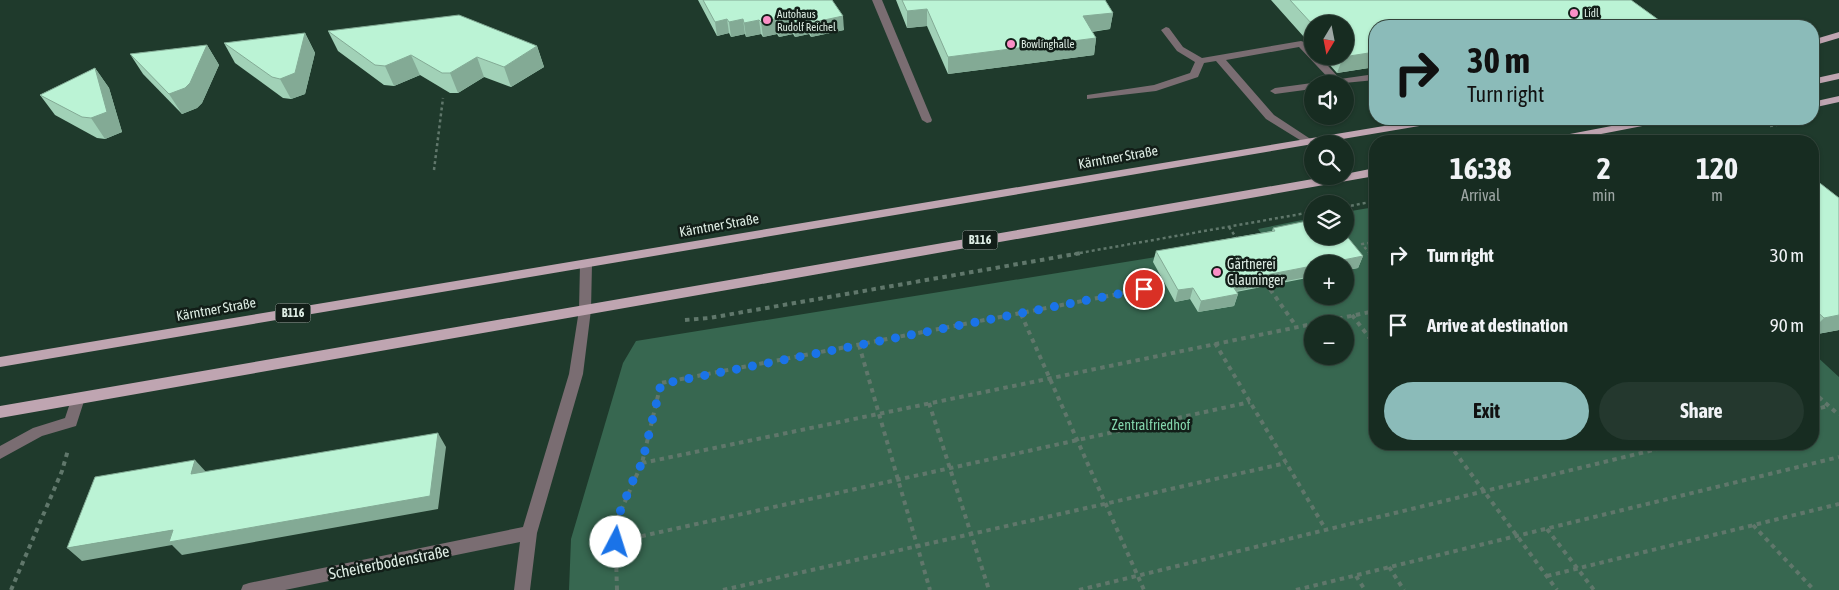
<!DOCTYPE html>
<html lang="en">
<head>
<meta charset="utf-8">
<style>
  body { margin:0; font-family:"Asap Condensed",sans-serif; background:#24382e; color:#f1f3f6; height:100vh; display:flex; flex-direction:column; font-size:19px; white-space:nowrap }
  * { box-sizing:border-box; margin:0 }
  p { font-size:16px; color:#9ea7a5 }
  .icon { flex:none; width:28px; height:28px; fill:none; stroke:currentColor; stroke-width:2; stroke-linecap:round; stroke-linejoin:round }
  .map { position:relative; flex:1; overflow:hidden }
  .panel { position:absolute; left:1369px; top:135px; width:450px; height:315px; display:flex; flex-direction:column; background:#172c21; border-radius:20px; box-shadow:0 1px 4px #0004,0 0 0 1px #36483f }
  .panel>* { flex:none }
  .hud { position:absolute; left:1369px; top:20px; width:450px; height:105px; border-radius:20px; box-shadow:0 1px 4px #0004,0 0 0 1px #36483f; background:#8bbbb9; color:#111; overflow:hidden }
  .needle { width:32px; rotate:190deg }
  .tools { position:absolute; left:1304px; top:15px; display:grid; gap:10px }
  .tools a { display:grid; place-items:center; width:50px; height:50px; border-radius:50%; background:#172c21; box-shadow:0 1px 4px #0004,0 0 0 1px #36483f; font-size:25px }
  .pin { position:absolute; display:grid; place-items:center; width:42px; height:42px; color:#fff; margin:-21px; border:2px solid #fff; border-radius:50%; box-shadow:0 1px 5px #0007 }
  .me { position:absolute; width:55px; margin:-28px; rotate:5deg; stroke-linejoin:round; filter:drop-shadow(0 0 4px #0008) }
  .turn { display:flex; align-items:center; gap:18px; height:105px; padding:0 15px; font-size:22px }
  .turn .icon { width:65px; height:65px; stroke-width:2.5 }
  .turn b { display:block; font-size:35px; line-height:42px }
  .eta { display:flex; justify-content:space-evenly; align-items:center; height:85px; text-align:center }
  .eta b { font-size:30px; font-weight:700; line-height:35px }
  .primary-button { display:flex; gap:10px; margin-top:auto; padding:10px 15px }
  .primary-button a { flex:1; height:58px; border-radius:30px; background:#8bbbb9; color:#111; font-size:20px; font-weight:700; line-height:58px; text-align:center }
  .primary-button a+a { background:#24382e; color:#f1f3f6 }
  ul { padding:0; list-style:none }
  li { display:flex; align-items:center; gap:15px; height:70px; padding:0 15px }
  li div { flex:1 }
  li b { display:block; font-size:19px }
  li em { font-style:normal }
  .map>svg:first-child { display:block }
</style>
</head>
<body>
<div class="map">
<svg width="1839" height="590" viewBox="0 0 1839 590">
  <rect width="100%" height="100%" fill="#1f3a2c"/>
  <!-- green -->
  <path fill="#376750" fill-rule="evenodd" d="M1375,207V444H1812L1813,353L1839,377V590H569L571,539L623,363L636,341L1150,258L1217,246L1293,280L1258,229L1312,218V236H1345V212ZM1312,264H1345V296H1312ZM1312,324H1345V356H1312Z"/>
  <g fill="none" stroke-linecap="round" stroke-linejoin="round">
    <!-- path-far1 -->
    <g stroke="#60776b" stroke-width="2.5" stroke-dasharray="3 3" stroke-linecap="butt">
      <polyline points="1770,126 1798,121"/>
      <polyline points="434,170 443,98"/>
      <polyline points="1345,207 1375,201"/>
      <polyline points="1229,227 1237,239"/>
      <polyline points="1074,254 1312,212"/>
      <polyline points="1370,254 1362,244 1375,242"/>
    </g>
    <!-- path -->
    <g stroke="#60776b" stroke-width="4" stroke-dasharray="4.5 4.5" stroke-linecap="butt">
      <polyline points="1369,253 1375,260"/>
      <polyline points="1265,282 1296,326"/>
      <polyline points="1021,314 1144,590"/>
      <polyline points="1352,315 1375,345"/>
      <polyline points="685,320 709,318 1081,253"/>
      <polyline points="1215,343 1326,530"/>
      <polyline points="859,345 930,590"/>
      <polyline points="1812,391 1839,415"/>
      <polyline points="929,403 989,590"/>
      <polyline points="1812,410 1828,406"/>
      <polyline points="1449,444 1557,590"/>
      <polyline points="642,463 1375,311"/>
      <polyline points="1753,525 1814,590"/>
      <polyline points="1547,529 1594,590"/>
      <polyline points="615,542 1250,402"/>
      <polyline points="1389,567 1404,590"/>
      <polyline points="1356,576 1365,590"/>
      <polyline points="1547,576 1839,504"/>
      <polyline points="11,590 62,471 68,450"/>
      <polyline points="617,590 615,524 642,463 661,383 1144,289"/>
      <polyline points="723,590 1286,463"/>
      <polyline points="1079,590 1678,444"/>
      <polyline points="1296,590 1839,457"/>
    </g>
    <!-- minor -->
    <g fill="#7a6d72" fill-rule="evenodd">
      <polygon points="872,0 882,0 932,120 931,122 927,123 922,120"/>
      <polygon points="1166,27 1169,28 1183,47 1202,58 1301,41 1304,42 1312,51 1312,56 1319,56 1340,79 1375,74 1375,80 1334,84 1299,47 1226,60 1274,115 1312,140 1313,142 1312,144 1308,145 1266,119 1216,61 1204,63 1198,77 1156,91 1087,99 1087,95 1154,85 1190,73 1195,62 1177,51 1161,30"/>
      <polygon points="1312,83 1315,84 1312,84 1312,89 1275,94 1270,91 1275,88"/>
      <polygon points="586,260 592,264 591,310 583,374 537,533 530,590 514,590 520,542 285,590 241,590 243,585 249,583 523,527 569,374 579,310 580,264"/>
      <polygon points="78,393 83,394 85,398 76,426 42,436 0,459 0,446 33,428 65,418 73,394"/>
    </g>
    <!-- major -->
    <g fill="#bfa5b1" fill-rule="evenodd">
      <polygon points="1839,32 1839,38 1812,46 1812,40"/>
      <polygon points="1839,73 1839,79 1812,85 1812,79"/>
      <polygon points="1839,96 1839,102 1812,108 1812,102"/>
      <polygon points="1426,119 1448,119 1443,122 0,367 0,357"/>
      <polygon points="1648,119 1668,119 1663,122 1565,141 1544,141 1549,138"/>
      <polygon points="1707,119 1753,119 1752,121 1726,126 1708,121"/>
      <polygon points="1375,168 1375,176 0,418 0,406 1330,176 1345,176 1345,174"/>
    </g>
  </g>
  <!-- wall -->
  <g fill="#a1d1b7">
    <polygon points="698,0 832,0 844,30 811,37 809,34 795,37 793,34 779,37 777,34 763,37 761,34 746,37 745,34 731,37 729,33 717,36"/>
    <polygon points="896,0 1105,0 1113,13 1110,29 1092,32 1096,38 1094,55 948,74 927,26 907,28"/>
    <polygon points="1271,0 1631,0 1667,26 1375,26 1375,67 1337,73 1322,56 1345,56 1312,24 1312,46"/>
    <polygon points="328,31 537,46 544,67 511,87 484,77 458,93 450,93 420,75 394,86 384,85 338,51"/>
    <polygon points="305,33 315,53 305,94 291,99 283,98 235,63 224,43"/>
    <polygon points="207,45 219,65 202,103 197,108 182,114 143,74 130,54"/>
    <polygon points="95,68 109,88 122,132 105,139 97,138 55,115 40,95"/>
    <polygon points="1812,177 1839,198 1839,330 1812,335"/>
    <polygon points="1273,228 1363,256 1358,268 1236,292 1238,294 1234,306 1198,312 1190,299 1175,302 1153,262 1156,251 1272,231"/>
  </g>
  <!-- shaded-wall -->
  <g fill="#83aa95">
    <polygon points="927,9 927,26 907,28 907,11"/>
    <polygon points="1113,13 1110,29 1080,33 1083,16"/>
    <polygon points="843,16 844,30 811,37 810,23"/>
    <polygon points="727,19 729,33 717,36 715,22"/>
    <polygon points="743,19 745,34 731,37 729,22"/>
    <polygon points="775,19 777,34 763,37 761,22"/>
    <polygon points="808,19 809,34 795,37 793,23"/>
    <polygon points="759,20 761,34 746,37 744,23"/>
    <polygon points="791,20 793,34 779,37 777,23"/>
    <polygon points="1569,22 1567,26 1544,26"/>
    <polygon points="305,33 315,53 305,94 291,99 280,79"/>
    <polygon points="1096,38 1094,55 948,74 948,57"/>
    <polygon points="207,45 219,65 202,103 197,108 182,114 169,94"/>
    <polygon points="537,46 544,67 511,87 504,67"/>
    <polygon points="1375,52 1375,67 1337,73 1343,57"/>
    <polygon points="411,55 420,75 394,86 385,66"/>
    <polygon points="477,57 484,77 458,93 450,73"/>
    <polygon points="95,68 109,88 122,132 105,139 91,118"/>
    <polygon points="1363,256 1358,268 1345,270 1345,264 1323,264"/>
    <polygon points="1312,266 1312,276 1226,293 1230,282"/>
    <polygon points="1193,288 1190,299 1175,302 1178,290"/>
    <polygon points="1238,294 1234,306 1198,312 1201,301"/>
    <polygon points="1839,315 1839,330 1812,335 1812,330 1824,318"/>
    <polygon points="438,433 446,447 438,509 182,555 172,545 82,561 67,548 173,530"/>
    <polygon points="195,460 207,473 191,474"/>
  </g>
  <!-- building -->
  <g fill="#bbf3d5" stroke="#83aa95">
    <polygon points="703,0 832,0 843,16 810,23 808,19 793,23 791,20 777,23 775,19 761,22 759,20 744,23 743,19 729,22 727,19 715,22"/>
    <polygon points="902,0 1105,0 1113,13 1083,16 1096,38 948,57 927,9 907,11"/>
    <polygon points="1290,0 1631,0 1667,26 1574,26 1569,22 1544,26 1375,26 1375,52 1343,57 1345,56 1345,24 1312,24"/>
    <polygon points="459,15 537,46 504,67 477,57 450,73 442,73 411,55 385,66 375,65 328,31"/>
    <polygon points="305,33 295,73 280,79 272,77 224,43"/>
    <polygon points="207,45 190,83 185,88 169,94 130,54"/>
    <polygon points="95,68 107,112 91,118 82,117 40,95"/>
    <polygon points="1812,177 1839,198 1839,315 1824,318 1812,307"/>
    <polygon points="1312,220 1312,236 1345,236 1345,234 1363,256 1323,264 1312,264 1312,266 1230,282 1238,294 1201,301 1193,288 1178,290 1156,251 1275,231 1273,228"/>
    <polygon points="438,433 430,496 169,542 173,530 67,548 95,477 195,460 191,474"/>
  </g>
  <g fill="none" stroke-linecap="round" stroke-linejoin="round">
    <!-- route -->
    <polyline stroke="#1a73e8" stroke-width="9" stroke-dasharray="0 16.2" points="616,542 615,524 634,478 642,463 661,384 1144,289"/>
  </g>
  <!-- markers -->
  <g fill="#fa8fc6" stroke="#121e18" stroke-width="2">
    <circle cx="1574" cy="13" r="5"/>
    <circle cx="767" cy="20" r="5"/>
    <circle cx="1011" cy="44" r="5"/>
    <circle cx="1217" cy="272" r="5"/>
  </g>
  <g text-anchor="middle" stroke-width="5" stroke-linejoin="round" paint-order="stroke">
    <!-- far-poi labels -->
    <g font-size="11" fill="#ddece3" stroke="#121e18" text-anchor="start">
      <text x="1584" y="17">Lidl</text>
      <text x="777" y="18">Autohaus<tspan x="777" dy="13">Rudolf Reichel</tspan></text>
      <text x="1021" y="48">Bowlinghalle</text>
    </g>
    <!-- shield labels -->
    <g fill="#121e18" stroke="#a0aea6" stroke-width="1">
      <rect x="962.5" y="230.5" width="35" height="19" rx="4"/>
      <rect x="275.5" y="303.5" width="35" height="19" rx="4"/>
    </g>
    <g font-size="12" font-weight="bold" fill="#ddece3">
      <text x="980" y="244">B116</text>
      <text x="293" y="317">B116</text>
    </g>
    <!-- street labels -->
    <g font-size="14" fill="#ddece3" stroke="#121e18">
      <text transform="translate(1118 157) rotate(-10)" y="5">Kärntner Straße</text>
      <text transform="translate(719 225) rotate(-10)" y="5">Kärntner Straße</text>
      <text transform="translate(216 309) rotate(-10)" y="5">Kärntner Straße</text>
    </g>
    <!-- poi labels -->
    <g font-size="14" fill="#ddece3" stroke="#121e18" text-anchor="start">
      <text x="1227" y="269">Gärtnerei<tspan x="1227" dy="16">Glauninger</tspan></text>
    </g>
    <!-- park labels -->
    <g font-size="14" fill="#83d5ac" stroke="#121e18">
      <text x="1151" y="430">Zentralfriedhof</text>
    </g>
    <!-- near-street labels -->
    <g font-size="16" fill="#ddece3" stroke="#121e18">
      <text transform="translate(389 562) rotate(-11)" y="6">Scheiterbodenstraße</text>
    </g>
  </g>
</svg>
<div class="tools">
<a><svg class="needle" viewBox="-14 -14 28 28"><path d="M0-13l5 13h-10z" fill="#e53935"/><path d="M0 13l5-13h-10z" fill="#9ea7a5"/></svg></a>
<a><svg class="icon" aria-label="sound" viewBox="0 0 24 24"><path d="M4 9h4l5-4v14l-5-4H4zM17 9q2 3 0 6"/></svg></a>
<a><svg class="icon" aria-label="search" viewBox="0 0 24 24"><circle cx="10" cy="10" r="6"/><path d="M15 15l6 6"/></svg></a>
<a><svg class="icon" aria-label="layers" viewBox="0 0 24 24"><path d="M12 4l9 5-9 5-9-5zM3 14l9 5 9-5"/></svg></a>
<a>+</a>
<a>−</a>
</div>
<div class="pin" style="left:1144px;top:289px;background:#d93025"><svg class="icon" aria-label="arrive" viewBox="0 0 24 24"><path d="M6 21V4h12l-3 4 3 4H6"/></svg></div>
<svg class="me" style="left:616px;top:542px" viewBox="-20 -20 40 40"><circle r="19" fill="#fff"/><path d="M0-13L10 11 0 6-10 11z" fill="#1a73e8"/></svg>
<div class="hud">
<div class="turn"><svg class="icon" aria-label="right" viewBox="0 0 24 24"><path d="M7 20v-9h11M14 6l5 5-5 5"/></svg><div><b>30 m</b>Turn right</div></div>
</div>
<section class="panel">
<div class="eta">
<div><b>16:38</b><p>Arrival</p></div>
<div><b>2</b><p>min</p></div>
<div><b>120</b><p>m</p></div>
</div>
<ul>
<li><svg class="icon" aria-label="right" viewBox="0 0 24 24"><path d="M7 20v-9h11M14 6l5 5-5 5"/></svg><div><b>Turn right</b></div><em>30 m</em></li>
<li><svg class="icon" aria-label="arrive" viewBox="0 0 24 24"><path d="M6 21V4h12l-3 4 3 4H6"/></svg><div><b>Arrive at destination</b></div><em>90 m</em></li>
</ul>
<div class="primary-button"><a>Exit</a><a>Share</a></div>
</section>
</div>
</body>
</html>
